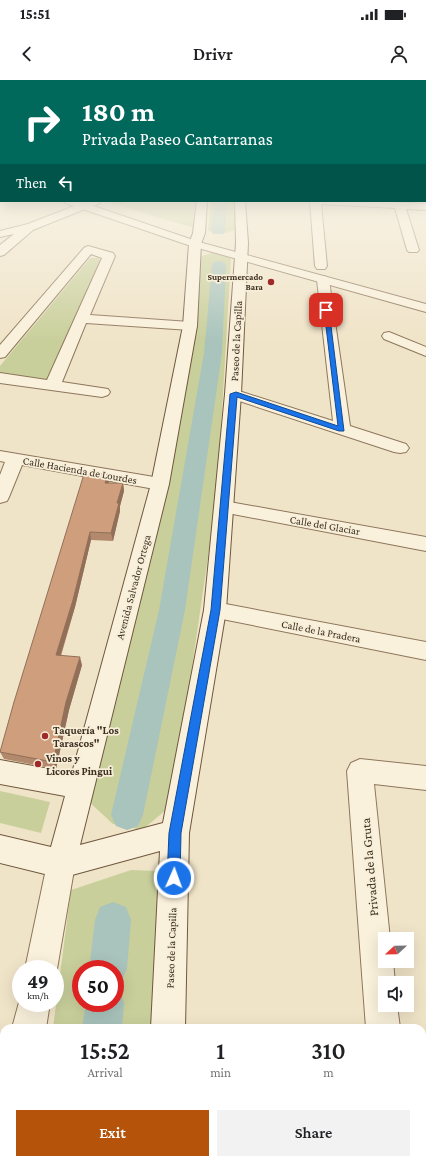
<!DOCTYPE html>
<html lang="en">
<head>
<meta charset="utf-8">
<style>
  body { margin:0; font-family:"Crimson Pro",serif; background:#f2f2f2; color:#202124; height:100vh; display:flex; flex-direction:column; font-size:15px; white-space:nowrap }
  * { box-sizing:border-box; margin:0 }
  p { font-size:13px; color:#757577 }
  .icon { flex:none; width:22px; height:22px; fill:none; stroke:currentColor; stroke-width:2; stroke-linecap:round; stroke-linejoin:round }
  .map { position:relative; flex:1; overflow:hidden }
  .sheet { position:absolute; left:0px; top:944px; width:426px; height:140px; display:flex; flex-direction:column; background:#fff; border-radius:12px 12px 0 0; box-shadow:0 4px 16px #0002 }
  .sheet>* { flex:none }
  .hud { position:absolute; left:0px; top:0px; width:426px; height:122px; box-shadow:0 4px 16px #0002; background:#00695c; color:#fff; overflow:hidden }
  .needle { width:26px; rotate:248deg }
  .tools { position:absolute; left:378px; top:852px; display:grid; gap:8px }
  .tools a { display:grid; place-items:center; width:36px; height:36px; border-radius:0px; background:#fff; box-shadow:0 4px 16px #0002; font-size:20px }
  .speed { position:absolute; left:12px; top:880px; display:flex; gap:8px; font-size:20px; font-weight:700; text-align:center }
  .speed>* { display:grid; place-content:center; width:52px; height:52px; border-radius:50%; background:#fff; box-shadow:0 4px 16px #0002; line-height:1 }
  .speed small { font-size:10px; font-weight:400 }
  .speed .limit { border:6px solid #d22; background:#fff; color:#111 }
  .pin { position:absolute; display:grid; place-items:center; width:34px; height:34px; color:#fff; margin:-17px; border-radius:8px; box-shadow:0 2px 6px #0006 }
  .me { position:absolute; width:44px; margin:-22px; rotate:2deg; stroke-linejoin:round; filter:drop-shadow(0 0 3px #0008) }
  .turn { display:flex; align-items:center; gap:14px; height:84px; padding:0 16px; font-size:18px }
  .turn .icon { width:52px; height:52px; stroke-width:2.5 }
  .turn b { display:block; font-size:28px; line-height:34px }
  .then { display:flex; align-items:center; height:38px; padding:0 16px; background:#0003; gap:8px; font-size:15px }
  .eta { display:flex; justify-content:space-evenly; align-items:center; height:68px; text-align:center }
  .eta b { font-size:24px; font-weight:600; line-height:28px }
  .action { display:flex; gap:8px; margin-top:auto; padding:8px 16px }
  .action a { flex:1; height:46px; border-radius:0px; background:#b45309; color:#fff; font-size:16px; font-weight:600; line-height:46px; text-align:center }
  .action a+a { background:#f2f2f2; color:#202124 }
  .status { display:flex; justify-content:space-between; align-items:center; height:28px; padding:0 20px; background:#fff; direction:ltr }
  .status svg { height:11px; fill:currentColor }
  header { display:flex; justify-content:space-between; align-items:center; height:52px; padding:0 16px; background:#fff; font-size:18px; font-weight:600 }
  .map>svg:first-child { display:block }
</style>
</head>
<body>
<div class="status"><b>15:51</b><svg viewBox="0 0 49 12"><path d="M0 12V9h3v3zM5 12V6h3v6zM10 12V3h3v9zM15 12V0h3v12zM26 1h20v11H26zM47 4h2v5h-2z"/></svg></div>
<header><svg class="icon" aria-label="back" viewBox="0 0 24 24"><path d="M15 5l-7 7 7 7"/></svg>Drivr<svg class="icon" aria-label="person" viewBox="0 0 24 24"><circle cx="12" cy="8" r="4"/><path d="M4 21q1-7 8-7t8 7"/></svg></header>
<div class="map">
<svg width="426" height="1084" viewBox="0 0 426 1084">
  <rect width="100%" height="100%" fill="#f0e4c8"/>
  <!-- green -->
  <g fill="#c9cf9b" fill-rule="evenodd">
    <polygon points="115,121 198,121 194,148 110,123"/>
    <path d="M211,121H235L236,149C227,154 217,155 208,150Z"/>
    <polygon points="211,173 223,173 231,179 217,415 172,725 142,750 113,744 87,720 158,392 202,176"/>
    <polygon points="90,178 98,178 101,182 47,301 0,295 0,286"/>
    <polygon points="0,711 50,722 41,753 0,743"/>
    <path d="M131,790L157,791L168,815L164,948H53L71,810ZM81,889H115V923H81Z"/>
    <polygon points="35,1080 160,1080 159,1084 35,1084"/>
  </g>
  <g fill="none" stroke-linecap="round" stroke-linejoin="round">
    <!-- canal -->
    <g fill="#a9c4bc" fill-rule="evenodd">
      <polygon points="215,121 227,121 225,151 223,154 213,154 211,151"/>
      <polygon points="219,181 224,182 226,185 222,273 185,530 143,735 138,746 127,750 116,746 111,735 159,530 204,273 212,185 214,182"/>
      <polygon points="113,822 126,827 131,840 127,889 121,902 115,905 115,889 89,889 95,840 100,827"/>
      <polygon points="115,908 119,909 124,923 122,948 82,948 86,923 115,923"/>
      <rect x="67" y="1080" width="44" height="4"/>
    </g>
    <defs>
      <g id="minor">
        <polygon points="87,121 101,121 100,123 33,150 4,175 0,176 0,165 14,154 0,157 0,151 28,144"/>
        <polygon points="310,121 375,121 426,124 426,130 406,129 419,170 417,172 409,172 407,170 395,128 321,124 327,186 325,189 317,189 315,186"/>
        <polygon points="88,166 113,173 115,176 90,235 190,242 195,243 197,246 195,249 190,250 86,243 62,302 108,309 110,312 108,315 102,317 0,303 0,293 47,300 102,178 91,174 5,277 0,278 0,265 84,168"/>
        <polygon points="323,196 327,197 329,200 350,346 406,364 409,368 406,372 400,373 394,372 227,317 225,314 227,311 233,309 239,311 333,341 317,200 319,197"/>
        <polygon points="389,252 426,267 426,276 384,259 382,256 384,253"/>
        <polygon points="0,371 160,398 166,400 169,404 166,408 160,410 22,385 9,417 7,421 0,423 0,395 5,382 0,381"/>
        <polygon points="224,421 426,457 426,471 217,431 215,427 217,423"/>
        <polygon points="215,522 426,562 426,580 207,536 204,530 207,524"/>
        <polygon points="360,679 426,686 426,710 374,704 390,859 385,859 385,881 393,881 395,903 385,903 385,925 397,925 400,948 366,948 347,691 351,683"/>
        <polygon points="61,770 71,774 75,784 57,889 55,893 55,889 25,889 47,784 51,774"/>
        <polygon points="21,915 21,923 50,923 46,948 12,948"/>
        <polygon points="422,1029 426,1031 426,1067 422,1065"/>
        <polygon points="4,1060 4,1080 22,1080 21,1084 0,1084 0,1061"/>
      </g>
      <polygon id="tertiary" points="64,121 79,121 199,162 426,224 426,232 191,166 65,123"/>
      <g id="secondary">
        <polygon points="197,121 207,121 205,153 201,164 197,246 169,404 80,765 163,743 204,530 225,314 236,163 235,121 245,121 248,163 241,314 226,530 189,753 185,948 151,948 160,771 61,798 0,783 0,755 51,767 65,716 0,704 0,680 72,693 151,404 183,246 189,164 193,153"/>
        <rect x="146" y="1080" width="36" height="4"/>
      </g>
    </defs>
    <!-- minor casing -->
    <use href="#minor" stroke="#8d765c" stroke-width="2"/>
    <!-- tertiary casing -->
    <use href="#tertiary" stroke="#8d765c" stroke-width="2"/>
    <!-- secondary casing -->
    <use href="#secondary" stroke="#6f573f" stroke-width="2"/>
    <!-- minor -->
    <use href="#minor" fill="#faf1dc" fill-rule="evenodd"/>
    <!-- tertiary -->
    <use href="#tertiary" fill="#faf1dc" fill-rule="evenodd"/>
    <!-- secondary -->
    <use href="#secondary" fill="#faf1dc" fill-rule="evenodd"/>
  </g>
  <!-- wall -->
  <polygon fill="#b2896c" points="108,394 109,403 123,403 124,411 120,426 120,431 113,461 91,460 75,527 61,576 82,585 69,630 56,689 4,679 0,672"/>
  <!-- shaded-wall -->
  <g fill="#916f58">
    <polygon points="108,394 109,402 107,411 105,403"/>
    <polygon points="123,403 124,411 120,426 120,431 113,461 111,453 117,423"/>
    <polygon points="90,452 91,460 75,527 58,583 56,575"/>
    <polygon points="80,577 82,585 69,630 56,689 53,682 66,622"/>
  </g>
  <!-- building -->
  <polygon fill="#cf9f7d" stroke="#916f58" points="84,394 108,394 105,403 123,403 117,423 119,423 111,453 90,452 73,520 56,575 80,577 66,622 53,682 0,672 14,622"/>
  <!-- sky -->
  <linearGradient id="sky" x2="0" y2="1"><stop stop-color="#8fbad6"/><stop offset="0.42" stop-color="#f8f3e6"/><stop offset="1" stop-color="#f8f3e6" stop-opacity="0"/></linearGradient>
  <rect width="426" height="261" fill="url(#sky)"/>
  <!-- route -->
  <polygon fill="#1a73e8" stroke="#114b97" points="326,228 329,230 344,351 339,351 237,317 220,530 181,753 180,798 178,802 174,804 169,802 167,798 169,753 211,530 230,314 236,312 338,346 324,230"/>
  <!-- markers -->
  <g fill="#9e2a2b" stroke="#f7eed8" stroke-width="1.5">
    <circle cx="271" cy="202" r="4"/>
    <circle cx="45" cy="656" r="4"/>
    <circle cx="38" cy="684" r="4"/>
  </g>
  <g text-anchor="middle" stroke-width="3.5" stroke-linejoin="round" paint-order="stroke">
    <!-- far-poi labels -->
    <g font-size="9" font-weight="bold" fill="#3d2e20" stroke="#f7eed8" text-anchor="end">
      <text x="263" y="200">Supermercado<tspan x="263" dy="10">Bara</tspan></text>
    </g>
    <!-- street labels -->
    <g font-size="11" fill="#3d2e20" stroke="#f7eed8">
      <text transform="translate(236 261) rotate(-87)" y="4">Paseo de la Capilla</text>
      <text transform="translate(80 390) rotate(10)" y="4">Calle Hacienda de Lourdes</text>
      <text transform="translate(325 445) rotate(10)" y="4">Calle del Glaciar</text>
      <text transform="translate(133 507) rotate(-75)" y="4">Avenida Salvador Ortega</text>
      <text transform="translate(321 551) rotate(11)" y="4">Calle de la Pradera</text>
      <text transform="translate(171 868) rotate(-88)" y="4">Paseo de la Capilla</text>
    </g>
    <!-- poi labels -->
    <g font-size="11" font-weight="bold" fill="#3d2e20" stroke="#f7eed8" text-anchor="start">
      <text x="53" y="654">Taquería "Los<tspan x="53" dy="13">Tarascos"</tspan></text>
      <text x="46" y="682">Vinos y<tspan x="46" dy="13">Licores Pingui</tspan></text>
    </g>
    <!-- near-street labels -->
    <g font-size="13" fill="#3d2e20" stroke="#f7eed8">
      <text transform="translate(369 787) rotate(-95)" y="5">Privada de la Gruta</text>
    </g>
  </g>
</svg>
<div class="tools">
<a><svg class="needle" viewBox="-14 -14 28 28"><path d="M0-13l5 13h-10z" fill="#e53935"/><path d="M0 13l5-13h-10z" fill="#757577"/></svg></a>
<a><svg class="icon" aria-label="sound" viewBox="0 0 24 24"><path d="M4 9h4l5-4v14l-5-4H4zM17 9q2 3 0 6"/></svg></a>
</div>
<div class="speed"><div>49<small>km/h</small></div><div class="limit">50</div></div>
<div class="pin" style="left:326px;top:230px;background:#d93025"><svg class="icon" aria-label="arrive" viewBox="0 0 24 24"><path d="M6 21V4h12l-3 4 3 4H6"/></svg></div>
<svg class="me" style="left:174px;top:798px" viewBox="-20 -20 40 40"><circle r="17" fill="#1a73e8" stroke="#fff" stroke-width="3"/><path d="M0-11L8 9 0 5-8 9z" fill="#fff"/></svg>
<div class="hud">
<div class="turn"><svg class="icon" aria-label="right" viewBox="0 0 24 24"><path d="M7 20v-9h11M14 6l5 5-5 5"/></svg><div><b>180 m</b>Privada Paseo Cantarranas</div></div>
<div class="then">Then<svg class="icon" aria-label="left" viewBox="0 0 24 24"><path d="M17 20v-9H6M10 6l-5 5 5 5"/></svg></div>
</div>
<section class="sheet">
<div class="eta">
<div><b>15:52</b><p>Arrival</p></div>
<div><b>1</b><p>min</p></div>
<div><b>310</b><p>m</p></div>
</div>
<div class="action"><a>Exit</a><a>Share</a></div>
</section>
</div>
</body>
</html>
